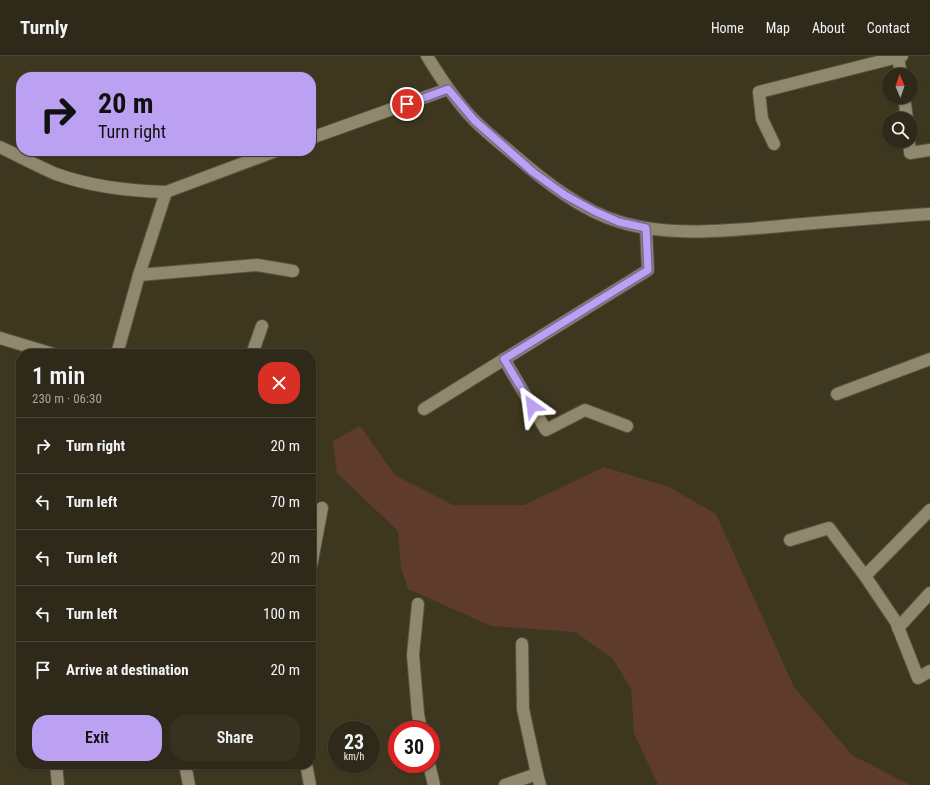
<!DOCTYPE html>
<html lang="en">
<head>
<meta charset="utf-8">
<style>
  body { margin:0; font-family:"Roboto Condensed",sans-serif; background:#363121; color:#f1f3f6; height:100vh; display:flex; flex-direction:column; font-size:15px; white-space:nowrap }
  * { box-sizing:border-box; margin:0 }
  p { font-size:13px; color:#a7a6a2 }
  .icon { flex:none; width:22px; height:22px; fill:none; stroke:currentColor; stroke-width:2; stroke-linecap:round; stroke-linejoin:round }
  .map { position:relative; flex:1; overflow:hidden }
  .side { position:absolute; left:16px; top:293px; width:300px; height:420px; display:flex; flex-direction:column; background:#2e2918; border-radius:16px; box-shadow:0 1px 3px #0004,0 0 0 1px #494537 }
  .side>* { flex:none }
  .banner { position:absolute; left:16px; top:16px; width:300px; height:84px; border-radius:16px; box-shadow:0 1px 3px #0004,0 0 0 1px #494537; background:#bca0f2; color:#111; overflow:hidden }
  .needle { width:26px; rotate:358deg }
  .tools { position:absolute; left:882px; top:12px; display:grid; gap:8px }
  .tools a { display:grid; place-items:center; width:36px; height:36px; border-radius:50%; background:#2e2918; box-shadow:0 1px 3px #0004,0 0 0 1px #494537; font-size:20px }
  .speed { position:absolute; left:328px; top:665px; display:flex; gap:8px; font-size:20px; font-weight:700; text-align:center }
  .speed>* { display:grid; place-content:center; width:52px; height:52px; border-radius:50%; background:#2e2918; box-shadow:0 1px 3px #0004,0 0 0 1px #494537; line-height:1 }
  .speed small { font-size:10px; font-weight:400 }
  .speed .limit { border:6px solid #d22; background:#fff; color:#111 }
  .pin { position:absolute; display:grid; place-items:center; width:34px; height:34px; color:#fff; margin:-17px; border:2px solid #fff; border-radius:50%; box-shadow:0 1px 4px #0007 }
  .me { position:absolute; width:44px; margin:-22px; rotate:329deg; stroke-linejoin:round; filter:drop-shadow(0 0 3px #0008) }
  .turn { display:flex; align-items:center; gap:14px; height:84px; padding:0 16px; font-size:18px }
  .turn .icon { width:52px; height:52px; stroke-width:2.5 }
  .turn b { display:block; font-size:28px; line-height:34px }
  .round { display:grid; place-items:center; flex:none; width:42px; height:42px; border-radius:16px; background:#363121 }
  .summary { display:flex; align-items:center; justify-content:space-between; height:68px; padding:0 16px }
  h1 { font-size:24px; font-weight:600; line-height:30px }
  .action { display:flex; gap:8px; margin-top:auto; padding:8px 16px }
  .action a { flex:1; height:46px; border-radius:16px; background:#bca0f2; color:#111; font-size:16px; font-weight:600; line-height:46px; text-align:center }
  .action a+a { background:#363121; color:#f1f3f6 }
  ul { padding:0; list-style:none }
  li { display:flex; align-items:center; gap:12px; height:56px; padding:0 16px; border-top:1px solid #494537 }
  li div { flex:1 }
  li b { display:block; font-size:15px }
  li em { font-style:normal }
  header { display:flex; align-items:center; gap:24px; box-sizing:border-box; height:56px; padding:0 20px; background:#2e2918; border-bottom:1px solid #494537 }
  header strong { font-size:19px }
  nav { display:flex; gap:22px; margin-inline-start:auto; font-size:14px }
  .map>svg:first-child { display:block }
</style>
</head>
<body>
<header>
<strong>Turnly</strong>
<nav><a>Home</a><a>Map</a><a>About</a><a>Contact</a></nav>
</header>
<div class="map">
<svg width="930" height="729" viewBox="0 0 930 729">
  <rect width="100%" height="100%" fill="#3d3720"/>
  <!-- green -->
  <polygon fill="#5e3b2c" points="360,370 395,419 453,449 524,449 604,411 669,431 716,458 794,631 852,699 910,729 658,729 634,677 631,633 613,603 575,576 491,570 408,533 401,512 398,475 337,417 333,385"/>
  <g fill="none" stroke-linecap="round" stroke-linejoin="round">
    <defs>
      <g id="street">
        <path d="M427,0C441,23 456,46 475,65C487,77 501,88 514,99C544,125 582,155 620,166C672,182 738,174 792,169C838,165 884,161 930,158"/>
        <polyline points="898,1 901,19"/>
        <polyline points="904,41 907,63"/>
        <polyline points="909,85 910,97 930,94"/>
        <polyline points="774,88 762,63 759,36 902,0"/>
        <polyline points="139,219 257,209 293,215"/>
        <polyline points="0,282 53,298"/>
        <polyline points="252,298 262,270"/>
        <polyline points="504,303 546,374 585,354 627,370"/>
        <polyline points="837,338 930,303"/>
        <polyline points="424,353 648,214 646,172"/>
        <polyline points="790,484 829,472 865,520 896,566 918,622 930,615"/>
        <polyline points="311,510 322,452"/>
        <polyline points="865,520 930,454"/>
        <polyline points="418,548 413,599 418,658 421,674"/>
        <polyline points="898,572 930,537"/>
        <polyline points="522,588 523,653 537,718 540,729"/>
        <polyline points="185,708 189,729"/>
        <polyline points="306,708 310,729"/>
        <polyline points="429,708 434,729"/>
        <polyline points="505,729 537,718"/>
      </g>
      <g id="secondary">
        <polyline points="311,82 448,33"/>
        <path d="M0,91C19,100 37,110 56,118C92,131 128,135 166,136"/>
        <polyline points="117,298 139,219 166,136 276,95"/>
        <polyline points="56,708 58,729"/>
      </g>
    </defs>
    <!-- street casing -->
    <use href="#street" stroke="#58533e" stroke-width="14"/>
    <!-- secondary casing -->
    <use href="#secondary" stroke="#58533e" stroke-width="14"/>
    <!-- street -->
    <use href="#street" stroke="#8f886e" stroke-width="12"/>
    <!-- secondary -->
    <use href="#secondary" stroke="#8f886e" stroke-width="12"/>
  </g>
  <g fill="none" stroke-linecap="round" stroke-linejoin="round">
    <defs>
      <polyline id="route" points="407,48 448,33 475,65 533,116 565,139 594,155 619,166 646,172 648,214 504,303 532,350"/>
    </defs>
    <!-- route casing -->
    <use href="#route" stroke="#7a689d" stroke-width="10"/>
    <!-- route -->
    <use href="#route" stroke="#bca0f2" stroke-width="7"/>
  </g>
</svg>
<div class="tools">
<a><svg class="needle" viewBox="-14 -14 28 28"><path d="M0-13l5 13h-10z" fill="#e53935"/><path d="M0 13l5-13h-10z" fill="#a7a6a2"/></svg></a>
<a><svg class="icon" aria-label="search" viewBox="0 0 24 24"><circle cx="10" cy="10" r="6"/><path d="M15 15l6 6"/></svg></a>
</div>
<div class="speed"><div>23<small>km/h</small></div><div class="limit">30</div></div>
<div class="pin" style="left:407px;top:48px;background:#d93025"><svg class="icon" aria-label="arrive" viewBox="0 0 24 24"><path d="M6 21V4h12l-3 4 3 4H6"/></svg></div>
<svg class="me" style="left:532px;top:350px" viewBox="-20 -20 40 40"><path d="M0-17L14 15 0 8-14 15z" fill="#bca0f2" stroke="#fff" stroke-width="4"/></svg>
<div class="banner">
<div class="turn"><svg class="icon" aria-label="right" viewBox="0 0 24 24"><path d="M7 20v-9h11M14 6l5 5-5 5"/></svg><div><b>20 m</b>Turn right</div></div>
</div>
<section class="side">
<div class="summary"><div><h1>1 min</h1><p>230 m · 06:30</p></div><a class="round" style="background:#d93025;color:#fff"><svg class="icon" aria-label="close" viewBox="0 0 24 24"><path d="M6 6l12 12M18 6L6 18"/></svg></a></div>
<ul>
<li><svg class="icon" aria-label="right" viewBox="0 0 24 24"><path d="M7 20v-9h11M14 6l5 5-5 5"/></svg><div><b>Turn right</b></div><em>20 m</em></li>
<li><svg class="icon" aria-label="left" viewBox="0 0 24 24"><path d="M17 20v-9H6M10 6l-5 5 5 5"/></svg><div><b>Turn left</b></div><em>70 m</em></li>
<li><svg class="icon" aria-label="left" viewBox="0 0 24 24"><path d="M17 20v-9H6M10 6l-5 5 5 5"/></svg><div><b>Turn left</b></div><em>20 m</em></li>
<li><svg class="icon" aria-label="left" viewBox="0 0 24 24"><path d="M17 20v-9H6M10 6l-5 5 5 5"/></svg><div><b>Turn left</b></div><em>100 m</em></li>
<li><svg class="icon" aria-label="arrive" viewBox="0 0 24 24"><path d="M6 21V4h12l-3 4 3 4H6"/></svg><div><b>Arrive at destination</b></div><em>20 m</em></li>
</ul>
<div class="action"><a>Exit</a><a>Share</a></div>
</section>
</div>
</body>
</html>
